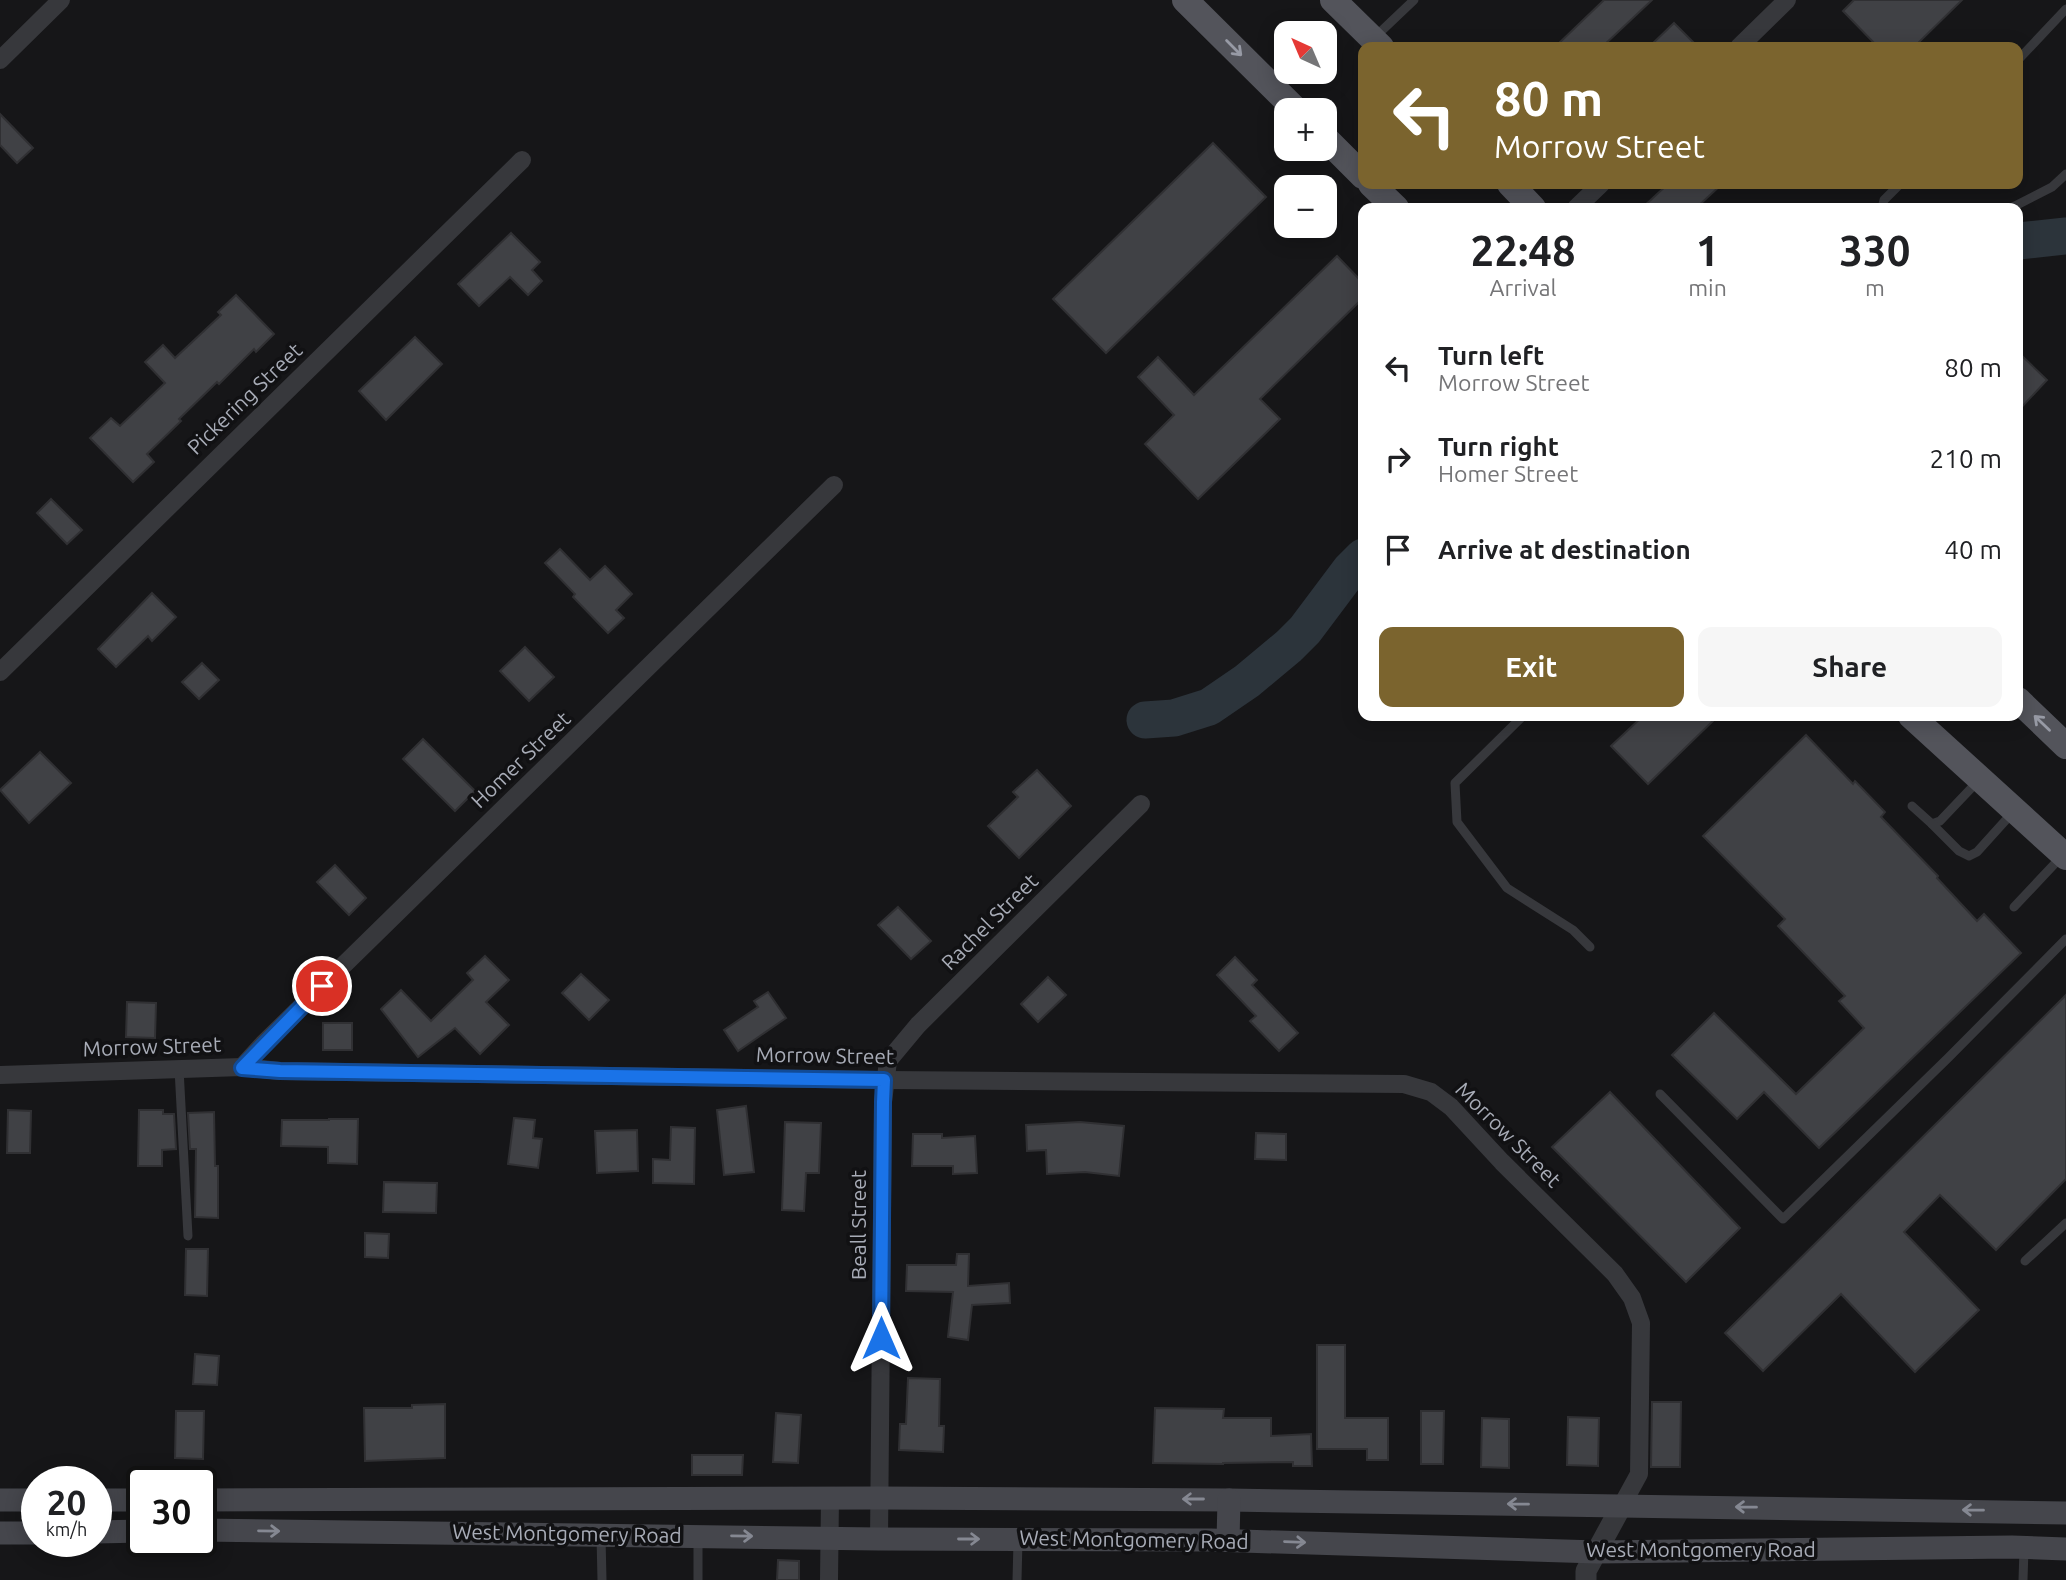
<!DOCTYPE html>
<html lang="en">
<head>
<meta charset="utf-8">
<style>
  body { margin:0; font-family:Ubuntu,sans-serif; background:#f6f6f6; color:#202124; height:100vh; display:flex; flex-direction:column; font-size:26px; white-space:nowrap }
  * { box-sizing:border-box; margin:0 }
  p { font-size:23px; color:#757577 }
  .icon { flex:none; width:38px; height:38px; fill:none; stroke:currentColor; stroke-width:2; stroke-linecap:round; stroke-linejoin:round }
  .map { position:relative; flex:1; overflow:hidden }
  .drawer { position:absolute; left:1358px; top:203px; width:665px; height:518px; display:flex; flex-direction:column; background:#fff; border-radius:14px; box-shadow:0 4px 18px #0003 }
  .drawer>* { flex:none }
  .hud { position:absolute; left:1358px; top:42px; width:665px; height:147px; border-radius:14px; box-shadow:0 4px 18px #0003; background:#7b642e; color:#fff; overflow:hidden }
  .needle { width:46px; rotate:316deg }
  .fabs { position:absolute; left:1274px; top:21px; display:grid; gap:14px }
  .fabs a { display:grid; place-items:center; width:63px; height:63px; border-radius:14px; background:#fff; box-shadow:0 4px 18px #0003; font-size:35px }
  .speed { position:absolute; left:21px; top:1466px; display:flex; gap:14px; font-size:35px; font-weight:700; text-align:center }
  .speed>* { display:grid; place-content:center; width:91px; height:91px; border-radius:50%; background:#fff; box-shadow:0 4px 18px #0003; line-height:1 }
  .speed small { font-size:18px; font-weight:400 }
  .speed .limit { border:4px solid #111; border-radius:10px; background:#fff; color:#111 }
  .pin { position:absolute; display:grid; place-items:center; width:60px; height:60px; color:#fff; margin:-30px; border:4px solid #fff; border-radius:50%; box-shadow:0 2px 7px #0007 }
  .me { position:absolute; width:77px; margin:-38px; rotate:0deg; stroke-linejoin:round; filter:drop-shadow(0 0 5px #0008) }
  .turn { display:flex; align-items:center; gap:24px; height:147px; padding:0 21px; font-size:32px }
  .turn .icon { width:91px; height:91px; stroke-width:2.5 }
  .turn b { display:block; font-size:49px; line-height:60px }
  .eta { display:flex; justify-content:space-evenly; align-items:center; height:119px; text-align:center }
  .eta b { font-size:42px; font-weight:700; line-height:49px }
  .button { display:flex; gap:14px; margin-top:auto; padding:14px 21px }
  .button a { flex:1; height:80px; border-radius:14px; background:#7b642e; color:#fff; font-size:28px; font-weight:700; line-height:80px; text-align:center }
  .button a+a { background:#f6f6f6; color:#202124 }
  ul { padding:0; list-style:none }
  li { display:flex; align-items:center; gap:21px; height:91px; padding:0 21px }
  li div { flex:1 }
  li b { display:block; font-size:26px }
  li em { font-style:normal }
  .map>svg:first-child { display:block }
</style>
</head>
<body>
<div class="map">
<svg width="2066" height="1580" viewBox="0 0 2066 1580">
  <rect width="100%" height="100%" fill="#161618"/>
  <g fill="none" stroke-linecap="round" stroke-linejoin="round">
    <!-- river -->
    <g stroke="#2c343b" stroke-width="37">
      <polyline points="2018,241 2066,236"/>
      <polyline points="1145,720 1174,718 1209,707 1247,681 1289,646 1305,630 1350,570 1363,557"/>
    </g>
  </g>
  <!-- building -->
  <g fill="#404145" stroke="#303033" stroke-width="2">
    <polygon points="1604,0 1652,0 1602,47 1555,47"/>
    <polygon points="1854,0 1962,0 1914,47 1878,47 1843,11"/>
    <polygon points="1674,23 1698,47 1649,47"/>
    <polygon points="0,114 33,148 17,163 0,145"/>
    <polygon points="1213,143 1266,197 1106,353 1053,299"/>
    <polygon points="1668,184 1722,184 1696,208 1642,208"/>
    <polygon points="511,233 540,262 532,270 542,281 528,295 510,277 479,306 458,284"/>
    <polygon points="1337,256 1363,283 1363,298 1260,399 1280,419 1198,499 1145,444 1174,415 1138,377 1158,357 1194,395"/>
    <polygon points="236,295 274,334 256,352 254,349 219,384 217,382 179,419 181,421 147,454 154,462 133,482 90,438 111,418 120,426 165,383 145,362 163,345 175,358 221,315 218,312"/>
    <polygon points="415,337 442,364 386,420 359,391"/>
    <polygon points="2018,352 2047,380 2018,411"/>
    <polygon points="51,499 82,530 67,544 37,513"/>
    <polygon points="560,549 590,580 605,566 632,594 616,610 624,618 608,633 573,597 575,594 545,563"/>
    <polygon points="152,593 176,617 152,641 148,636 116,667 98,649"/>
    <polygon points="525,647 554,677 529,701 500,671"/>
    <polygon points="202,663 219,680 199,699 182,682"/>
    <polygon points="1643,716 1718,716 1648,784 1611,746"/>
    <polygon points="1806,735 1853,784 1855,781 1885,812 1881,817 1938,876 1937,878 1977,921 1984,914 2021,953 1819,1148 1764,1092 1737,1119 1672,1055 1714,1013 1796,1094 1864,1028 1839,1001 1845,996 1778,926 1785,919 1703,836"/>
    <polygon points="423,739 475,791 455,811 403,759"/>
    <polygon points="40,752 71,783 29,823 0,790"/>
    <polygon points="1037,770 1071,806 1019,858 988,826 1018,797 1013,792"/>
    <polygon points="335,865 366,898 349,915 317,882"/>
    <polygon points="898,907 931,941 911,959 878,925"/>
    <polygon points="485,956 509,980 486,1002 509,1025 480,1054 455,1028 418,1057 381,1009 401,990 431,1021 473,980 467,973"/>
    <polygon points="1235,957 1257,980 1252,985 1298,1033 1279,1051 1250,1021 1256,1016 1217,975"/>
    <polygon points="581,974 609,1000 589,1020 562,993"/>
    <polygon points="1048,977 1066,995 1038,1022 1021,1004"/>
    <polygon points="768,992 786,1018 738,1051 724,1030 758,1007 754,1001"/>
    <polygon points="2066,995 2066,1179 1996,1250 1940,1195 1904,1232 1979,1310 1915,1372 1841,1294 1763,1371 1725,1333"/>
    <polygon points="127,1002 156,1003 155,1038 126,1037"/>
    <rect x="323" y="1023" width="29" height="27"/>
    <polygon points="1610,1092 1740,1228 1686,1282 1552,1147"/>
    <polygon points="746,1106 754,1172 724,1175 717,1110"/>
    <polygon points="8,1110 31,1111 30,1153 7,1153"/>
    <polygon points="139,1110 163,1110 163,1114 174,1114 176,1149 162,1150 162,1166 138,1166"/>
    <polygon points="214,1112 215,1166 218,1166 218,1218 195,1217 196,1149 190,1149 188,1113"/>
    <polygon points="514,1118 535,1120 533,1138 542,1139 538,1168 508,1164"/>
    <polygon points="329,1119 358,1119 357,1164 328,1163 328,1147 281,1146 282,1120 329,1120"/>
    <polygon points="785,1122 821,1123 819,1173 806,1173 804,1211 782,1210"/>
    <polygon points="1080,1122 1124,1126 1119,1176 1085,1172 1047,1174 1046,1150 1027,1151 1026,1125"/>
    <polygon points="671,1127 695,1128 694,1184 653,1183 653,1159 670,1160"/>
    <polygon points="637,1130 638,1171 597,1173 595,1131"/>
    <polygon points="1256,1133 1286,1134 1286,1160 1255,1159"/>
    <polygon points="913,1134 942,1134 942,1138 975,1136 977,1173 953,1174 953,1166 912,1166"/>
    <polygon points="384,1182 437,1183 436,1213 383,1212"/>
    <polygon points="365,1233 389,1234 388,1258 365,1257"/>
    <polygon points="186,1249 208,1249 207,1296 185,1295"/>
    <polygon points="957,1254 969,1254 968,1286 1009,1283 1010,1303 972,1305 968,1340 948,1337 953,1292 906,1291 907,1265 956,1265"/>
    <polygon points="1317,1345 1345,1345 1345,1418 1388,1418 1388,1460 1367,1460 1367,1449 1317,1449"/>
    <polygon points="195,1354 219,1356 217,1385 193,1384"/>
    <polygon points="908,1378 940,1379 939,1426 944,1426 943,1452 899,1450 900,1424 906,1424"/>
    <polygon points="1652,1402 1681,1402 1680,1467 1651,1467"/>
    <polygon points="445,1404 445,1458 365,1461 364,1408 412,1408 412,1405"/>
    <polygon points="1155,1408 1224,1409 1223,1418 1271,1418 1271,1436 1311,1434 1312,1466 1293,1466 1293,1462 1223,1463 1223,1464 1153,1463"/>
    <polygon points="176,1411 204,1411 203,1459 175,1458"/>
    <polygon points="1421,1411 1444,1411 1443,1464 1421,1464"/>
    <polygon points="776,1413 801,1415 798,1463 773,1462"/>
    <polygon points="1568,1417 1599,1418 1598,1466 1567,1465"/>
    <polygon points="1482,1418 1509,1419 1509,1468 1481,1467"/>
    <polygon points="692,1455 743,1455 742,1475 692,1475"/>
    <polygon points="778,1560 799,1561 799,1580 777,1580"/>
  </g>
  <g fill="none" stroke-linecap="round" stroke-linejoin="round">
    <!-- service -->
    <g stroke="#37383c" stroke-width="9">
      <polyline points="1374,38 1414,0"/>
      <polyline points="2018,60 2066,9"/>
      <polyline points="1882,208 1884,200 1900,184"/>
      <polyline points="2011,208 2052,187 2066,174"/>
      <polyline points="1523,716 1455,783 1457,822 1507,888 1573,930 1590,947"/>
      <polyline points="1912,806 1932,824 1940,821 1979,780"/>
      <polyline points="1932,824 1959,851 1969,856 1977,852 2014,811"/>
      <polyline points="2014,907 2062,856"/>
      <polyline points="179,1069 188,1236"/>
      <polyline points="1660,1094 1783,1219 1948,1058 2066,939"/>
      <polyline points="2025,1261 2066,1223"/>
      <polyline points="601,1536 602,1580"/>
      <polyline points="698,1538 698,1580"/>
      <polyline points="1017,1580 1018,1541"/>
      <polyline points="2023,1580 2024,1549"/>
    </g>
    <!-- minor -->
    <g stroke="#37383c" stroke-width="18">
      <polyline points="1739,47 1787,0"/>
      <polyline points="0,60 61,0"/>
      <polyline points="1576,208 1601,184"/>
      <polyline points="0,672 522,160"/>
      <polyline points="242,1067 263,1044 834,485"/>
      <polyline points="0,1075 242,1067 280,1071 885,1080 1404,1084 1431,1092 1451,1107 1502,1162 1615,1274 1632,1298 1641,1323 1639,1474 1622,1505"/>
      <polyline points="879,1539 883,1102 888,1061 918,1025 1141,804"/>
      <polyline points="829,1580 830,1498"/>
    </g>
    <!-- tertiary -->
    <polyline stroke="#37383c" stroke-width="21" points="1586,1580 1586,1571 1622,1505"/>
    <!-- secondary -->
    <g stroke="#45464c" stroke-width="23">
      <polyline points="0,1500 37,1500"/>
      <polyline points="96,1500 142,1500"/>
      <polyline points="201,1500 879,1498 1229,1500 2066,1513"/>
      <polyline points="201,1530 879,1539 1211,1540 1597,1552 2012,1547 2066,1549"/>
      <polyline points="96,1532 142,1531"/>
      <polyline points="0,1533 37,1533"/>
      <polyline points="1228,1540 1229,1500"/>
    </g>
    <!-- primary -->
    <g stroke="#53545b" stroke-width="26">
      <polyline points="1185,0 1296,110"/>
      <polyline points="1333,0 1381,47"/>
      <polyline points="1325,138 1363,176"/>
      <polyline points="1371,184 1396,208"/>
      <polyline points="1510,184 1533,208"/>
      <polyline points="2018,700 2066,746"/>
      <polyline points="1911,716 2066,857"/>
    </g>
  </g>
  <!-- one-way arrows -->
  <defs><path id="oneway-shaft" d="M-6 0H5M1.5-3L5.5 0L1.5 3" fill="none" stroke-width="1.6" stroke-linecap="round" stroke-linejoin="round" transform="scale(1.75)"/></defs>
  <g stroke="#979aa5">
    <use href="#oneway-shaft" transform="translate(1234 48) rotate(45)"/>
    <use href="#oneway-shaft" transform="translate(2042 723) rotate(-136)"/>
  </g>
  <g stroke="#858892">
    <use href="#oneway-shaft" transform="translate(1193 1499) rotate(-180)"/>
    <use href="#oneway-shaft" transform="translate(1518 1504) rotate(-179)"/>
    <use href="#oneway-shaft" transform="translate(1746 1507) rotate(-179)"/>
    <use href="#oneway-shaft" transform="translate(1973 1510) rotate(-179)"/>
    <use href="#oneway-shaft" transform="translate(269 1531) rotate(1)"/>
    <use href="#oneway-shaft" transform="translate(742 1536) rotate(1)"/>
    <use href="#oneway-shaft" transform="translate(969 1539)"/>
    <use href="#oneway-shaft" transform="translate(1295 1542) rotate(2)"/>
  </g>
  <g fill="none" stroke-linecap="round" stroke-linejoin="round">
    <defs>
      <polyline id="route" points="322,986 242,1068 280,1071 884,1080 883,1102 881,1338"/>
    </defs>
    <!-- route casing -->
    <use href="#route" stroke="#114b97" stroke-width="18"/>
    <!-- route -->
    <use href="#route" stroke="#1a73e8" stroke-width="12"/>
  </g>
  <g text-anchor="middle" stroke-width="7" stroke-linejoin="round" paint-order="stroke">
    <!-- street labels -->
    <g font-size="21" fill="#a8acb7" stroke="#111113">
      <text transform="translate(245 399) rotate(-44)" y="7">Pickering Street</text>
      <text transform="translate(521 760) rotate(-44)" y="7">Homer Street</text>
      <text transform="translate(990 922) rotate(-45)" y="7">Rachel Street</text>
      <text transform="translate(152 1047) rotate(-2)" y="7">Morrow Street</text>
      <text transform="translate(825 1056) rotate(1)" y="7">Morrow Street</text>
      <text transform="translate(1508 1135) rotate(45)" y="7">Morrow Street</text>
      <text transform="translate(859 1225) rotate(-90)" y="7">Beall Street</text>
      <text transform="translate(567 1534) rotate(1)" y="7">West Montgomery Road</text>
      <text transform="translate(1134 1540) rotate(1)" y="7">West Montgomery Road</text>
      <text x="1701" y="1557">West Montgomery Road</text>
    </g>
  </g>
</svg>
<div class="fabs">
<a><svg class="needle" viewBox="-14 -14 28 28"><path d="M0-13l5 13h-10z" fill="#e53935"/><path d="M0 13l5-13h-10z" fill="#757577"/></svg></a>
<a>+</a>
<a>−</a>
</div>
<div class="speed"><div>20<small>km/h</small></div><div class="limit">30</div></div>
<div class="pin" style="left:322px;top:986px;background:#d93025"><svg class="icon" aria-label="arrive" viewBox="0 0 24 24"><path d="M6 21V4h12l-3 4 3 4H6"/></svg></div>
<svg class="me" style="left:881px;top:1338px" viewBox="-20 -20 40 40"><path d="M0-17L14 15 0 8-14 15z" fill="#1a73e8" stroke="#fff" stroke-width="4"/></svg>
<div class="hud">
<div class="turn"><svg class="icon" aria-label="left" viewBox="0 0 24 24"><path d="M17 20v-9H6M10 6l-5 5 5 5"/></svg><div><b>80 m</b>Morrow Street</div></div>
</div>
<section class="drawer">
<div class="eta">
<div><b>22:48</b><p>Arrival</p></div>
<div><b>1</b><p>min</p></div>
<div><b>330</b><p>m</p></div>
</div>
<ul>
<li><svg class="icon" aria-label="left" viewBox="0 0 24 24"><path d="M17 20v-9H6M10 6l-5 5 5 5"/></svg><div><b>Turn left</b><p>Morrow Street</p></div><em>80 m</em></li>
<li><svg class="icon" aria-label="right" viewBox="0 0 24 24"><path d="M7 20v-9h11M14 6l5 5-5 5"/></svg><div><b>Turn right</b><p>Homer Street</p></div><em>210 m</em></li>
<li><svg class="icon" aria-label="arrive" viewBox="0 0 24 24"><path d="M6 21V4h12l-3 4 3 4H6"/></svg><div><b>Arrive at destination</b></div><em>40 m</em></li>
</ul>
<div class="button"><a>Exit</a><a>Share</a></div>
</section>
</div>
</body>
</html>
